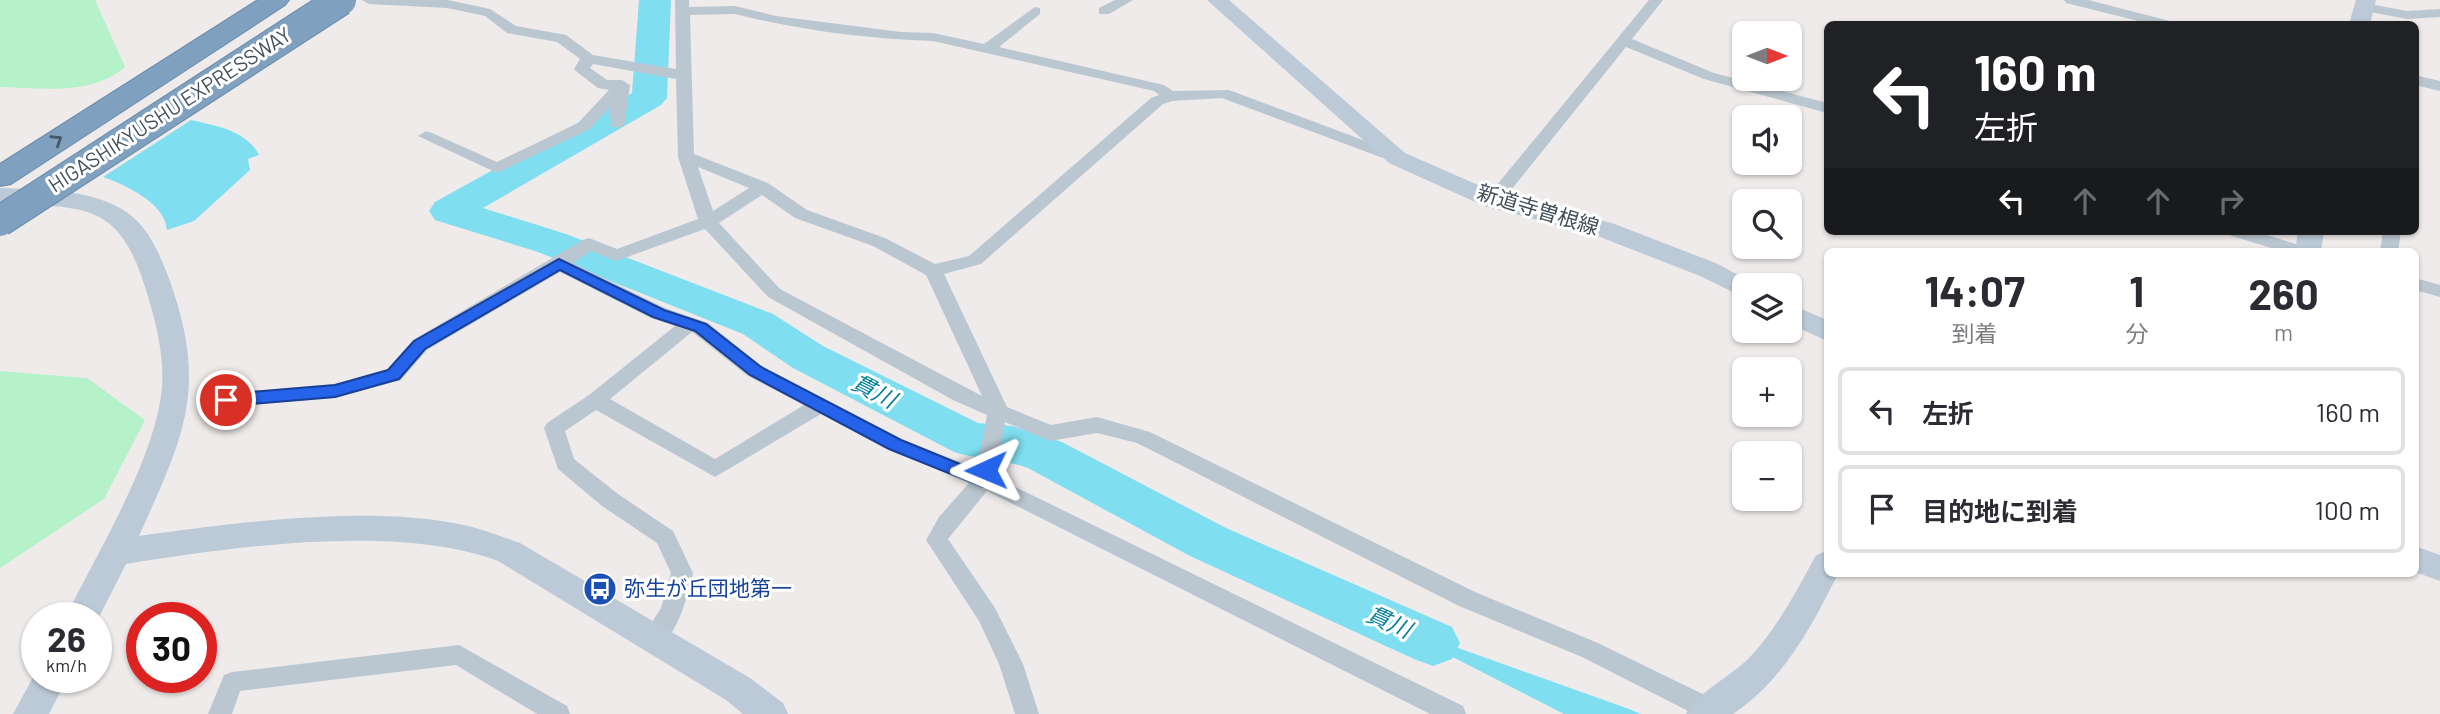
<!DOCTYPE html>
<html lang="ja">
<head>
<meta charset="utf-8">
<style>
  body { margin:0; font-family:Barlow,"Noto Sans JP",sans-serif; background:#f7f7f7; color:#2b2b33; height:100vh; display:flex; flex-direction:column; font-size:26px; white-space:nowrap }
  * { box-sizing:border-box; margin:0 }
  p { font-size:23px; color:#7c7c81 }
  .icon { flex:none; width:38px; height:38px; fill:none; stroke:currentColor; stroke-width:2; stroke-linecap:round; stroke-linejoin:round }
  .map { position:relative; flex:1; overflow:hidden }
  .drawer { position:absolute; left:1824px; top:248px; width:595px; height:329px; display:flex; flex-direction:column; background:#fff; border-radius:10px; box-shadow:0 2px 5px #0004 }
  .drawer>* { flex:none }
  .hud { position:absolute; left:1824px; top:21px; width:595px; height:214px; border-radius:10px; box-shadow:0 2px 5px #0004; background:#202124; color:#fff; overflow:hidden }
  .needle { width:46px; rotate:90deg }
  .controls { position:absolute; left:1732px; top:21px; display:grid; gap:14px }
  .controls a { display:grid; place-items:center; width:70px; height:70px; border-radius:10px; background:#fff; box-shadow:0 2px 5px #0004; font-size:35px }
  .speed { position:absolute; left:21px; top:602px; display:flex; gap:14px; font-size:35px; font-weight:700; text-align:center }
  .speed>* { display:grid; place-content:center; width:91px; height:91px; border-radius:50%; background:#fff; box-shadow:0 2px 5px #0004; line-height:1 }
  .speed small { font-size:18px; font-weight:400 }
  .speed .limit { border:10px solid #d22; background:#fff; color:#111 }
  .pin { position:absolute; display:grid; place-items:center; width:60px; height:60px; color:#fff; margin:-30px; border:4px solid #fff; border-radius:50%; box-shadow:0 2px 7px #0007 }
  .me { position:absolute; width:77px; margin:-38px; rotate:269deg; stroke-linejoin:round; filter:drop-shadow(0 0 5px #0008) }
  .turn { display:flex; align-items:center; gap:24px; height:147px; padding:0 35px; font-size:32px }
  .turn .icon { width:91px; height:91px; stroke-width:2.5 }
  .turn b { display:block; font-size:49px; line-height:60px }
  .lanes { display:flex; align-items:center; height:66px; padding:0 35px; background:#0003; justify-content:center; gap:35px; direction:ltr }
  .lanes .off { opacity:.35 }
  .eta { display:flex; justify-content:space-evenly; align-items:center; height:119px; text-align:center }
  .eta b { font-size:42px; font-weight:700; line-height:49px }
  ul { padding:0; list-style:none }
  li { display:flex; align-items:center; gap:21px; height:88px; margin:0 14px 10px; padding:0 21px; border:4px solid #e1e1e2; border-radius:10px }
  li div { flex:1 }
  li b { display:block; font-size:26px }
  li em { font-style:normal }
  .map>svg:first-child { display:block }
</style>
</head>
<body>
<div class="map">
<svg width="2440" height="714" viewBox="0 0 2440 714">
  <rect width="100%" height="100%" fill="#efebeb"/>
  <!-- green -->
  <g fill="#b5f1c9">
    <path d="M0,0H95L125,67C92,96 41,88 0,87Z"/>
    <polygon points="0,371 87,378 145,420 104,499 0,568"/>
  </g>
  <!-- water -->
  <g fill="#7fdff1">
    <path d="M191,120C216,126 246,130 259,155L248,159L250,170L194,221L167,230C165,203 126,185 103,177Z"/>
    <polygon points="1380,620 1629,709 1641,714 1564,714"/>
  </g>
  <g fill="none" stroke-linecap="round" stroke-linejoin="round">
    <!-- river -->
    <path fill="#7fdff1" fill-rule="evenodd" d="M639,0H671L667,98L661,105L483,208L566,234L773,314L823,346L978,423L1012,426L1062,442L1226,528L1452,627L1460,643L1452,659L1433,666L1414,659L1190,556L1028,468C1004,459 978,460 954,452L793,368L743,334L538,252L435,220L429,211L435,202L632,93Z"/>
    <defs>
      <polygon id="highway" points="258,0 289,0 285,5 11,184 0,186 0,164"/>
    </defs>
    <!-- highway casing -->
    <use href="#highway" stroke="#6b8cab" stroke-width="2"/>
    <!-- street -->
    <g fill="#bbc7d0" fill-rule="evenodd">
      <path d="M362,0H448L490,9L516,26L566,35L593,55L676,69L675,0H689V7L735,6L776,16L901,32L933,33L984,44L1035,7L1040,8V14L999,47L1164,85L1173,91L1229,90L1403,155L1405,158L1403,161H1391L1222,98L1172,101L1163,104L981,264L944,274L1007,407L1051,425L1097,417L1150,432L1475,592L1598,643L1727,706L1730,714H1694L1582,657L1459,606L1137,443L1097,433L1050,441L1005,422L995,477L1463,706L1466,714H1430L987,491L948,539L995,608L1023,664L1039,714H1015L999,664L979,621L926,540L939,517L969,483L888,449L821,414L715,477L596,410L565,431L574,459L618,494L673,531L693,573C688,594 674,656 645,646L641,639L661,608L671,573L657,543L602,506L558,469L544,428L547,423L589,395L675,326L651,318L560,272L427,350L401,380L335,398L226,407L219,405L216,400L219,395L226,393L335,384L387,370L413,340L583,240L589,238L617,249L698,219L678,157L676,79L593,64L590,68L607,80H622L630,85L624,127H612L609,108L590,129L497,173L418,136L426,131L432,133L497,162L578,123L609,90L598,88L577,72L574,69L580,59L557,42L507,33L485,16L447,8L369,4ZM735,14C799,30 867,39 933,41L1154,91L1159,95L1151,98L969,256L935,264L885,238L807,210L768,183L694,154L690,15ZM698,167L749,188L713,211ZM762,195L795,218L873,246L926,275L982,396L780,289L719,223ZM705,229L768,297L953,400L987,415L977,469L902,439L762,366L708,323L665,308L573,263L591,251L616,261ZM692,332L748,376L804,405L715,459L610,399Z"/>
      <polygon points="1115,0 1133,0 1109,14 1099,14 1099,8"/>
      <polygon points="1649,0 1663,0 1632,39 1714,73 1827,103 1827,113 1704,79 1626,47 1499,205 1487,205 1484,201 1487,197"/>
      <polygon points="2064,0 2088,0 2170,21 2172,24 2150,24 2066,3"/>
      <polygon points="2364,3 2407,11 2440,9 2440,17 2407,19 2359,10 2357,7"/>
      <polygon points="2415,75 2440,81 2440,91 2415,85"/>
      <polygon points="2226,231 2254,231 2309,248 2312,252 2284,252 2229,235"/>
      <polygon points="2383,231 2401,231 2398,252 2380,252"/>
      <polygon points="2415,278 2440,285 2440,297 2415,290"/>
      <polygon points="459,645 567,706 570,714 537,714 456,665 240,691 232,714 208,714 224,675 232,672"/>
    </g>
    <!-- secondary -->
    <g fill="#bccad7" fill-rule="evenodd">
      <polygon points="1207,0 1229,0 1405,153 1501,195 1612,223 1718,264 1756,285 1745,285 1745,298 1700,276 1595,235 1484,206 1389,163"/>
      <polygon points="2356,0 2376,0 2370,24 2349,24"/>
      <path d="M0,188C40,190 84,188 120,208C146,222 158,250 168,276C209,387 185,434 139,536C234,523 366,505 459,524C480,528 500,536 520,543L750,678L783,703L788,714H743L726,700L498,561C396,523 233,547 126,564L96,623V618H65C97,553 156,458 162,387C164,356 157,326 148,297C121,202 89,207 0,204Z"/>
      <polygon points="2298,231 2324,231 2321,252 2295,252"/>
      <polygon points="1790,304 1827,320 1827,341 1790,324"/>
      <polygon points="2415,546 2440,555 2440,581 2415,572"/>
      <path d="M1827,551V574H1838C1811,627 1784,680 1733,714H1686C1695,694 1733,675 1751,656C1778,627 1797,590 1816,555Z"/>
      <polygon points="37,670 37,677 68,677 49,714 13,714"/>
    </g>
    <!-- highway -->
    <use href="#highway" fill="#7fa1bf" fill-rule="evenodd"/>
    <defs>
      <polyline id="highway-bridge" points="0,221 341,0"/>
    </defs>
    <!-- highway-bridge casing -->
    <use href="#highway-bridge" stroke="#6b8cab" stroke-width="32" stroke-linecap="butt"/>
    <!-- highway-bridge -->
    <use href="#highway-bridge" stroke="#7fa1bf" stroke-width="30"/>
  </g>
  <!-- one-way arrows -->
  <defs><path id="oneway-chevron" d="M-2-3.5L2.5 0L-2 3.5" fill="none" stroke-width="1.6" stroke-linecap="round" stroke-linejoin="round" transform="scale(1.75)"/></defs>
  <use stroke="#495864" href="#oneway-chevron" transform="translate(57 140) rotate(-33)"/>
  <!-- route -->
  <polygon fill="#2563eb" stroke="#184099" stroke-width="2" points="559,259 664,310 706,324 761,367 901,440 977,471 980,466 992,466 995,470 989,485 983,487 889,449 750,375 695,331 653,317 560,270 425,349 399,379 335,397 226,406 218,400 226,394 335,385 388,370 414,341"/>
  <!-- icons -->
  <defs>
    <symbol id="bus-disc" viewBox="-11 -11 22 22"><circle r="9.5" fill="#1a4fb4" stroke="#fff"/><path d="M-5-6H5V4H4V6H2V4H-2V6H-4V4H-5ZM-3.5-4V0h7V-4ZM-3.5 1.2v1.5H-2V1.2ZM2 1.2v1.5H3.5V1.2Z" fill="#fff"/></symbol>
  </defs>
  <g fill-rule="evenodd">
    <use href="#bus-disc" x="581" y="570" width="38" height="38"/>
  </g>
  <g text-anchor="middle" stroke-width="6" stroke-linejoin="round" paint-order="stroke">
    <!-- street labels -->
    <g font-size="21" fill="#43505a" stroke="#fff">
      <text transform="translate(170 110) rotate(-33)" y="7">HIGASHIKYUSHU EXPRESSWAY</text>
      <text transform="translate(1538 210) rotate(17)" y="7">新道寺曽根線</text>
    </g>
    <!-- transit labels -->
    <g font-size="21" fill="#164399" stroke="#fff" text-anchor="start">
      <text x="624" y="596">弥生が丘団地第一</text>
    </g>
    <!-- water labels -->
    <g font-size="23" font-style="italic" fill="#057f96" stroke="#fff">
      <text transform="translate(874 391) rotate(27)" y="8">貫川</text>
      <text transform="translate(1389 622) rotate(24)" y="8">貫川</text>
    </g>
  </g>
</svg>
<div class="controls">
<a><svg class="needle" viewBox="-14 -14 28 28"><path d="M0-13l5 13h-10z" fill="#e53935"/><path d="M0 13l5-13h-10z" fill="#7c7c81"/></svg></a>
<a><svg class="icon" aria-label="sound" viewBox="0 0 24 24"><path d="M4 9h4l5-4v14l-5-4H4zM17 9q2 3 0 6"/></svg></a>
<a><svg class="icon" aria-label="search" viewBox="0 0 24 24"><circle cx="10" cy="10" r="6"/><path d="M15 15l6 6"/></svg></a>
<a><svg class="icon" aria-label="layers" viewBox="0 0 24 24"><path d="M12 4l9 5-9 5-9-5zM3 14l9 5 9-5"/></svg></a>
<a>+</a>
<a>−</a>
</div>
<div class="speed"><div>26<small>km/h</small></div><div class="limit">30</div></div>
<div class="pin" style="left:226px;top:400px;background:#d93025"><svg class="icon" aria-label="arrive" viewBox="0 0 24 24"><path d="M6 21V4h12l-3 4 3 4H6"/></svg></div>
<svg class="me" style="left:986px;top:470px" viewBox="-20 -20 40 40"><path d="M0-17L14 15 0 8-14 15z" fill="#2563eb" stroke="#fff" stroke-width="4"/></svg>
<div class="hud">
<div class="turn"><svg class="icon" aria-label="left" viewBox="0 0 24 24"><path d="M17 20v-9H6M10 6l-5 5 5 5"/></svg><div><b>160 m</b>左折</div></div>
<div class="lanes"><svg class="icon" aria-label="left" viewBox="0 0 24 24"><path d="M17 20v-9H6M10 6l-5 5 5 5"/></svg><svg class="icon off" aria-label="ahead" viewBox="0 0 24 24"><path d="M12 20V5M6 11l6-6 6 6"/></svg><svg class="icon off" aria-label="ahead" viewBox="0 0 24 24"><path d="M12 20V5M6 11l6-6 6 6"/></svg><svg class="icon off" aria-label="right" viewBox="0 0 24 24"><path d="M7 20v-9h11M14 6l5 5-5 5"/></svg></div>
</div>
<section class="drawer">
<div class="eta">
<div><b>14:07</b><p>到着</p></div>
<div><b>1</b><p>分</p></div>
<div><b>260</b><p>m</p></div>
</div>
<ul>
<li><svg class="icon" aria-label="left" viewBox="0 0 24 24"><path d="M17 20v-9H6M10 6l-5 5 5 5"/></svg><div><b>左折</b></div><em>160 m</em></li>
<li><svg class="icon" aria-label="arrive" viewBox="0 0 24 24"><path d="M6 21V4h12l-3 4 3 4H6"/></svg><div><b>目的地に到着</b></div><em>100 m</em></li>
</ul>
</section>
</div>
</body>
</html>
